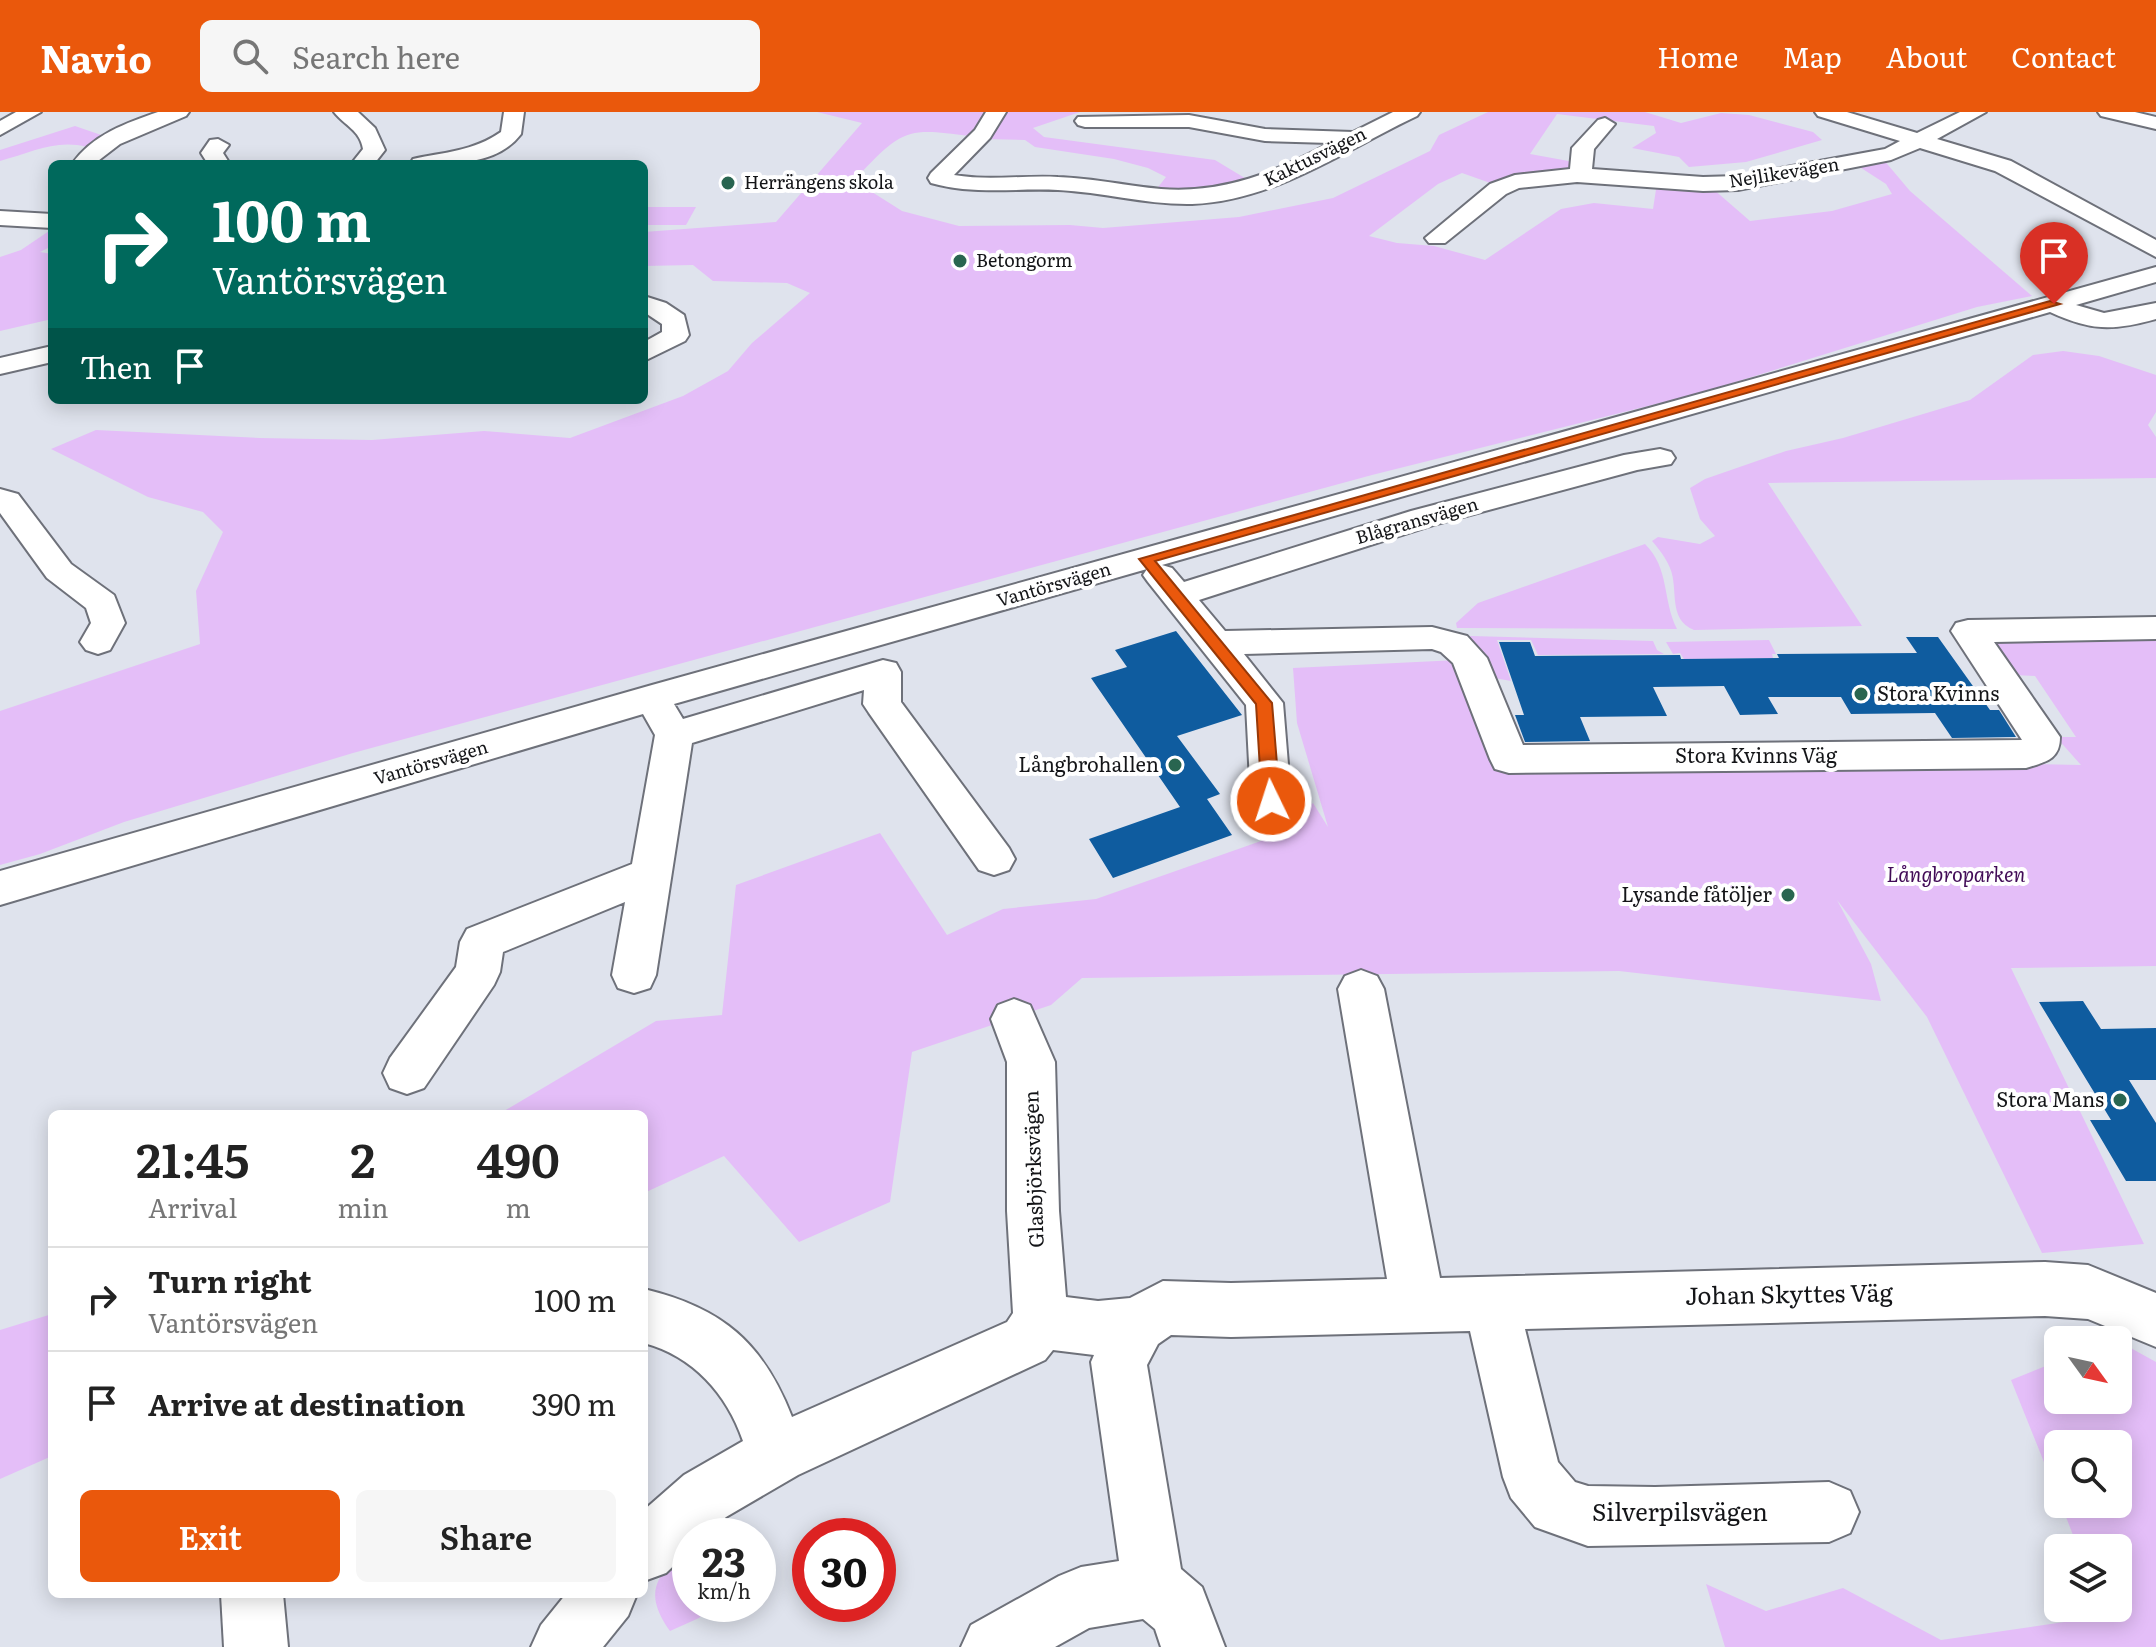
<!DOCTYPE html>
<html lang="en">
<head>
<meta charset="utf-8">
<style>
  body { margin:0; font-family:Literata,serif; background:#f6f6f6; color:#222; height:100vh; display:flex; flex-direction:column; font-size:30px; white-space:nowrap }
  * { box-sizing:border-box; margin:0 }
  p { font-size:26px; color:#767676 }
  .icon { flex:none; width:44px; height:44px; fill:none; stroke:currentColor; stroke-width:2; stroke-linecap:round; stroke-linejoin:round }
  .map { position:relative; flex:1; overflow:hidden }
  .details { position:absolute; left:48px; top:998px; width:600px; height:488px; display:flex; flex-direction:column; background:#fff; border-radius:12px; box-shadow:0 4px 20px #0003 }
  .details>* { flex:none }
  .guide { position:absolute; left:48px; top:48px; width:600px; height:244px; border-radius:12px; box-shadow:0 4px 20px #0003; background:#00695c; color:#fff; overflow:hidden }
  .needle { width:52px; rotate:123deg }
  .buttons { position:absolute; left:2044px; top:1214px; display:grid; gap:16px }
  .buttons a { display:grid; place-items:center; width:88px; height:88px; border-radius:12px; background:#fff; box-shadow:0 4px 20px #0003; font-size:40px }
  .speed { position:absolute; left:672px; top:1406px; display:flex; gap:16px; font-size:40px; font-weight:700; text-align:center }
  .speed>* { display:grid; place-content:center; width:104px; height:104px; border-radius:50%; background:#fff; box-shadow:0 4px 20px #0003; line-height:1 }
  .speed small { font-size:20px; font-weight:400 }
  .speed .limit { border:12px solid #d22; background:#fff; color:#111 }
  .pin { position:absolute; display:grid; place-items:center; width:68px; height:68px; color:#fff; margin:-82px -34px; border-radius:50% 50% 50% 0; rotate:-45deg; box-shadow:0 0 8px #0007 }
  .pin .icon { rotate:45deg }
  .me { position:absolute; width:88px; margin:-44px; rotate:356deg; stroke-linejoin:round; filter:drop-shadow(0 0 6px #0008) }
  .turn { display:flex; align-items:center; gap:28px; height:168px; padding:0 32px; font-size:36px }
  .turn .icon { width:104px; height:104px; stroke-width:2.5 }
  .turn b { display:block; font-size:56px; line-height:68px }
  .then { display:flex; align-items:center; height:76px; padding:0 32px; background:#0003; gap:16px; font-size:30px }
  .eta { display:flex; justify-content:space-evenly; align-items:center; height:136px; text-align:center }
  .eta b { font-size:48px; font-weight:600; line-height:56px }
  .cta { display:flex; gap:16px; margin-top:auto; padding:16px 32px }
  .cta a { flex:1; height:92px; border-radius:12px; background:#ea580c; color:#fff; font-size:32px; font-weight:600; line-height:92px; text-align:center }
  .cta a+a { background:#f6f6f6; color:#222 }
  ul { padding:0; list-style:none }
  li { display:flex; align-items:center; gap:24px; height:104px; padding:0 32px; border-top:2px solid #e0e0e0 }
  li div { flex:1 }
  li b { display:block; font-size:30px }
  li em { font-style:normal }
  header { display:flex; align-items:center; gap:48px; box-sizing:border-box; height:112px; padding:0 40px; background:#ea580c; color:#fff }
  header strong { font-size:38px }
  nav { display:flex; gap:44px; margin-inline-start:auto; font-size:28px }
  .search { width:560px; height:72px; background:#f6f6f6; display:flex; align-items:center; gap:20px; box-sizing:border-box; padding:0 28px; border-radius:12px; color:#767676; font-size:30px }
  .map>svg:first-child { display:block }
</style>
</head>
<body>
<header>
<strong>Navio</strong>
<div class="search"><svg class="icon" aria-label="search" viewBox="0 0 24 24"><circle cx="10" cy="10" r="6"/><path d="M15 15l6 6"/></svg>Search here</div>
<nav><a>Home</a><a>Map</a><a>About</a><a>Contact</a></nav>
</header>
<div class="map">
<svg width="2156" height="1535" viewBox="0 0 2156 1535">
  <rect width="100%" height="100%" fill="#dfe3ed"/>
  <!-- green -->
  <g fill="#e4bef8">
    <path d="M817,0H987L970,24C909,16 903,16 861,61L872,80L902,99L959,114L1070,113L1103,116L1239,105L1333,86L1430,39L1439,23L1488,0H1645L1681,11L1721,1L1749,3L1813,20L1822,28L1746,50L1689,55L1679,45L1632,36L1656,21L1654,14L1557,2L1530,42L1574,50L1575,57L1496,73L1462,61L1438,72L1369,124L1397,131L1434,134L1485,148L1561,97L1594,91L1653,97L1657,71L1712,76L1750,109L1832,99L1892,82L1886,72L1855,52L1883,47L1910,79L2032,184L1977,195L1700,281L1372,363L353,641L124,710L40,742L0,753V599L200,532L196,479L223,420L203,400L148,385L51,337L96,318L260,326L372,328L484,319L570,326L683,284L728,259L752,231L810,181L787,171L713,169L693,153L644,154V120L776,110L862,11Z"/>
    <polygon points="1005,0 1080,0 1033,16 1044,25 1215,48 1253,71 1205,81 1155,79 1166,65 1148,56 1114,47 1035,35 1025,28 984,27"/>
    <path d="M75,14L107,25L87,35C55,27 31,41 0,49V38Z"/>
    <polygon points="644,95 696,95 686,113 644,113"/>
    <polygon points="52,117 52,134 40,140 52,142 52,207 0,219 0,145 21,138"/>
    <path d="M2063,239L2099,244L2156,263V300L2148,313L2156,325V366L1768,371L1862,514L1694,518C1667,507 1679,477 1670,456C1666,446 1659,437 1652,429L1658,425L1700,432L1715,424L1700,407L1690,376L1705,367L1786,339L1843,326L1970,288L2033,243Z"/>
    <path d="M1645,432C1670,457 1662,487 1677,517L1457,516L1456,511L1478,491Z"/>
    <polygon points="1471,524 1653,529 1657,538 1664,542 1538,543 1531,528 1497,528 1511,569 1489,565 1466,527"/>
    <polygon points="2156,527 2156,854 2011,856 2144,1132 2042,1141 1927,905 1837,788 1871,852 1881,889 1619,859 1082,866 1051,893 912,940 890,1090 799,1130 724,1044 644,1081 644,1002 499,1002 656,909 722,903 736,773 880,721 947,823 1003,797 1096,787 1261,729 1313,691 1328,715 1297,611 1293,556 1458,548 1489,642 2081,653 2056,625 2076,625 2035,564 2015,563 1990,529"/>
    <polygon points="1769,528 1776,542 1772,542 1773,546 1684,547 1680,541 1673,542 1666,530"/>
    <polygon points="52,1202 52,1344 0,1367 0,1218"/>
    <polygon points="2118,1229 2156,1250 2156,1535 1725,1535 1706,1472 1766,1499 1843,1476 1941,1528 2105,1504 2102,1496 2118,1496 2118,1436 2078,1436 2061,1392 2118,1392 2118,1332 2058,1332 2058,1385 2011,1268 2058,1249 2058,1288 2118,1288"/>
    <path d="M690,1435V1492H713L699,1506L670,1519C642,1479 657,1462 690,1435Z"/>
  </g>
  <!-- building -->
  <g fill="#0f5c9f">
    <polygon points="1176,519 1242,603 1177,624 1220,682 1207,687 1232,723 1113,766 1089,727 1180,695 1091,566 1127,555 1115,538"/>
    <polygon points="1906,525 1938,525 1990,598 1999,598 2016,625 1952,626 1935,601 1851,602 1841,585 1768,585 1778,602 1740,603 1724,574 1653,575 1667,604 1580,605 1590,629 1525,630 1515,603 1524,603 1499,530 1530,530 1535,544 1680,543 1681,547 1779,546 1777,542 1917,541"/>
    <polygon points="2083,889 2101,917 2156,916 2156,968 2129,968 2156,1011 2156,1069 2126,1069 2090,1008 2111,1008 2039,890"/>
  </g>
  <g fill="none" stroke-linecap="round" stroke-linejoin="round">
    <defs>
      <g id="minor">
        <polygon points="16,0 41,0 0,23 0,9"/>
        <path d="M158,0H189L186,4L120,32L94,52H72C92,23 126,11 158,0Z"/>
        <path d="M334,0H358L375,16L385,38L374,52H351L363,37C360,18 345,14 334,0Z"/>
        <path d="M504,0H524L521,22C496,55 447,52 410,52L413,47C445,40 474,39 501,20Z"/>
        <path d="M986,0H1006L990,26L954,63C989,69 1023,63 1058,65C1093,66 1127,74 1161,77C1223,82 1276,60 1330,31L1265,29L1189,15H1085L1078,13L1075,9L1078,5L1189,3L1265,17L1353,20L1393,0H1420L1417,4C1345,38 1274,89 1192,92C1147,93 1103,80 1058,78C1014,76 974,83 931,71L928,66L931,61L975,18Z"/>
        <polygon points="1815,0 1847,0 1917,21 1960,0 1986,0 1937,27 2011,49 2156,128 2156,145 1995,59 1920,36 1891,48 1738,78 1703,79 1577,70 1519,76 1506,82 1445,131 1429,131 1425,126 1490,72 1515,63 1570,57 1572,36 1598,8 1605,6 1615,12 1594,37 1592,57 1703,65 1738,64 1885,37 1900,29 1818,4"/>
        <polygon points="2098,0 2135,0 2156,5 2156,17 2101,4"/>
        <polygon points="218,27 229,33 223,41 230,52 208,52 201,41 210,28"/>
        <polygon points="0,99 52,102 52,116 0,113"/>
        <path d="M2156,155V170L2076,193L2104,201L2156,191V207C2113,219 2091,219 2050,200L1162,453L1172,456L1184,470L1411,399L1624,343L1660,337L1671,340L1675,346L1671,352L1637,358L1433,413L1199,488L1225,519L1432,515L1467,524L1487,546L1523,633L2022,628L1951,519L1956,511L1968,508L2156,505V527L1994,530L2060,625C2060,648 2045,650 2026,656L1509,661L1495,657L1490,647L1453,551L1441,540L1432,537L1244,542L1283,591L1291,689L1285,699L1271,704L1257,699L1251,689L1246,593L1148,470L1143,463L1147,457L674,592L683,607L883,548L896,551L901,560V590L1009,736L1015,747L1009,758L994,763L979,758L869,601L863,592L864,578L692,631L656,863L650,876L634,881L618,876L612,863L625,790L503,840L500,860L494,873L424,976L407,982L390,976L383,961L390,946L456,855L460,830L467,817L632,752L655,623L643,602L0,793V759L652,573Z"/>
        <polygon points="644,184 666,191 684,203 689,223 685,229 644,249 644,230 662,220 662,212 644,200"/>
        <polygon points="52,234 52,250 0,262 0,246"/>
        <polygon points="0,377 18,382 71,452 114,483 125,511 110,538 98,542 86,538 80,530 91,511 86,496 47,466 0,401"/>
        <path d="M1361,858L1377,864L1384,877L1440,1166L2045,1150L2088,1153L2156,1181V1235L2088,1207L2045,1204L1525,1217L1558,1350L1575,1370L1588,1374L1655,1375L1829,1370L1850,1379L1859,1400L1850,1421L1829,1430L1588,1434L1535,1415L1511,1386L1503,1365L1470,1219L1231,1225L1171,1223L1158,1232L1147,1253L1181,1457L1202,1475L1225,1535H1161L1155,1517L1143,1507L1089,1516L1055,1535H961L971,1513L1059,1464L1081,1455L1119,1449L1091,1250L1094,1243L1053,1238L1045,1248L798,1363L726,1405L705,1424H690V1438L666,1461L644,1469V1398L684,1363L743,1329C727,1282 693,1244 644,1231V1177C723,1196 763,1231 792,1305L1007,1210L1013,1201L1007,1099V950L991,907L998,893L1014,887L1030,893L1055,950L1059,1099L1066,1185L1098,1189L1130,1186L1163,1169L1231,1171L1387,1167L1338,877L1345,864Z"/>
        <polygon points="221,1482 283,1482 288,1535 224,1535"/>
        <polygon points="566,1482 637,1482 628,1504 603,1535 531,1535 541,1513"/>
      </g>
    </defs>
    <!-- minor casing -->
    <use href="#minor" stroke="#6e717a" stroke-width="4"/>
    <!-- minor -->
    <use href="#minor" fill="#fff" fill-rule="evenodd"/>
  </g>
  <!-- route -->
  <polygon fill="#ea580c" stroke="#983908" stroke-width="2" points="2050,189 2060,192 1155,449 1272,591 1280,689 1271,696 1262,689 1256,592 1139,447"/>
  <!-- markers -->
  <g fill="#296550" stroke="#fff" stroke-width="3">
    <circle cx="728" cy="71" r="8"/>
    <circle cx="960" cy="149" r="8"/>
    <circle cx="1861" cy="582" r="8"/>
    <circle cx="1175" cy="653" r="8"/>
    <circle cx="1788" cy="783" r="8"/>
    <circle cx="2120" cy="988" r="8"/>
  </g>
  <g text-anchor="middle" stroke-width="8" stroke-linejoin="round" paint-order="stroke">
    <!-- far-street labels -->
    <g font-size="18" fill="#141518" stroke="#fff">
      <text transform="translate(1315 45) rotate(-26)" y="6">Kaktusvägen</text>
      <text transform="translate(1784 61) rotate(-9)" y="6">Nejlikevägen</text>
      <text transform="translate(1417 409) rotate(-16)" y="6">Blågransvägen</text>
      <text transform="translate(1054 473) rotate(-16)" y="6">Vantörsvägen</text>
      <text transform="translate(431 651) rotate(-16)" y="6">Vantörsvägen</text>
    </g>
    <!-- far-poi labels -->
    <g font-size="18" fill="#141518" stroke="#fff" text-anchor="start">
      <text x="744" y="77">Herrängens skola</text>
      <text x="976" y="155">Betongorm</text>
    </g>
    <!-- poi labels -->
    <g font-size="20" fill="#141518" stroke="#fff" text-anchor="end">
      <text x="1877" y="589" text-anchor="start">Stora Kvinns</text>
      <text x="1159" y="660">Långbrohallen</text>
      <text x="1772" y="790">Lysande fåtöljer</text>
      <text x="2104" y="995">Stora Mans</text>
    </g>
    <!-- street labels -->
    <g font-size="20" fill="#141518" stroke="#fff">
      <text x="1756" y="651">Stora Kvinns Väg</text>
      <text transform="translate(1034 1057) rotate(-92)" y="7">Glasbjörksvägen</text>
    </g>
    <!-- park labels -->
    <g font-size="20" font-style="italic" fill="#410b56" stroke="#fff">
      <text x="1956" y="770">Långbroparken</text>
    </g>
    <!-- near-street labels -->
    <g font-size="24" fill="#141518" stroke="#fff">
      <text transform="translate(1789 1183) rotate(-1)" y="8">Johan Skyttes Väg</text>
      <text x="1680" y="1409">Silverpilsvägen</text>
    </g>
  </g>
</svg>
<div class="buttons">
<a><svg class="needle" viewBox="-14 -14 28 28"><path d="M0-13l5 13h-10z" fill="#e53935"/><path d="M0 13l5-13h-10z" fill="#767676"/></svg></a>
<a><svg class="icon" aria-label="search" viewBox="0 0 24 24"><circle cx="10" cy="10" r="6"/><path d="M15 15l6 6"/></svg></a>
<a><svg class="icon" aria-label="layers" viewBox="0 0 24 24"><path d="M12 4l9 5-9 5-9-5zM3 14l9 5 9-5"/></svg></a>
</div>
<div class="speed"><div>23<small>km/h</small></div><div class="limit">30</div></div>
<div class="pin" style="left:2054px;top:192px;background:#d93025"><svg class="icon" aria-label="arrive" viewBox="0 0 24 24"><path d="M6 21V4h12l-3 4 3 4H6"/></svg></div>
<svg class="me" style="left:1271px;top:689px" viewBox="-20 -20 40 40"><circle r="17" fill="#ea580c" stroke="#fff" stroke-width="3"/><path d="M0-11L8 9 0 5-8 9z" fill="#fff"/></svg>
<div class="guide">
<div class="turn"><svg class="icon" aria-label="right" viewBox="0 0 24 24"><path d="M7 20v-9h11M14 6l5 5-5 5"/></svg><div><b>100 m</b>Vantörsvägen</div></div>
<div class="then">Then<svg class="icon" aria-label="arrive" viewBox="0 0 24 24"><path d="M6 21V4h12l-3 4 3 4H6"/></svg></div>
</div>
<section class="details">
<div class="eta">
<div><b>21:45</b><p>Arrival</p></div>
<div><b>2</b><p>min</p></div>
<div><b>490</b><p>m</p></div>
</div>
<ul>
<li><svg class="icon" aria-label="right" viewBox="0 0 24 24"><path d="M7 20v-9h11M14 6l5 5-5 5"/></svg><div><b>Turn right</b><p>Vantörsvägen</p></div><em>100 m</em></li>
<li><svg class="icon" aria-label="arrive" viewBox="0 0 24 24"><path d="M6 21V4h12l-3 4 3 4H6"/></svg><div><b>Arrive at destination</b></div><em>390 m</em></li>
</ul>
<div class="cta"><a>Exit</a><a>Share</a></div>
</section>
</div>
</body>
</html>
